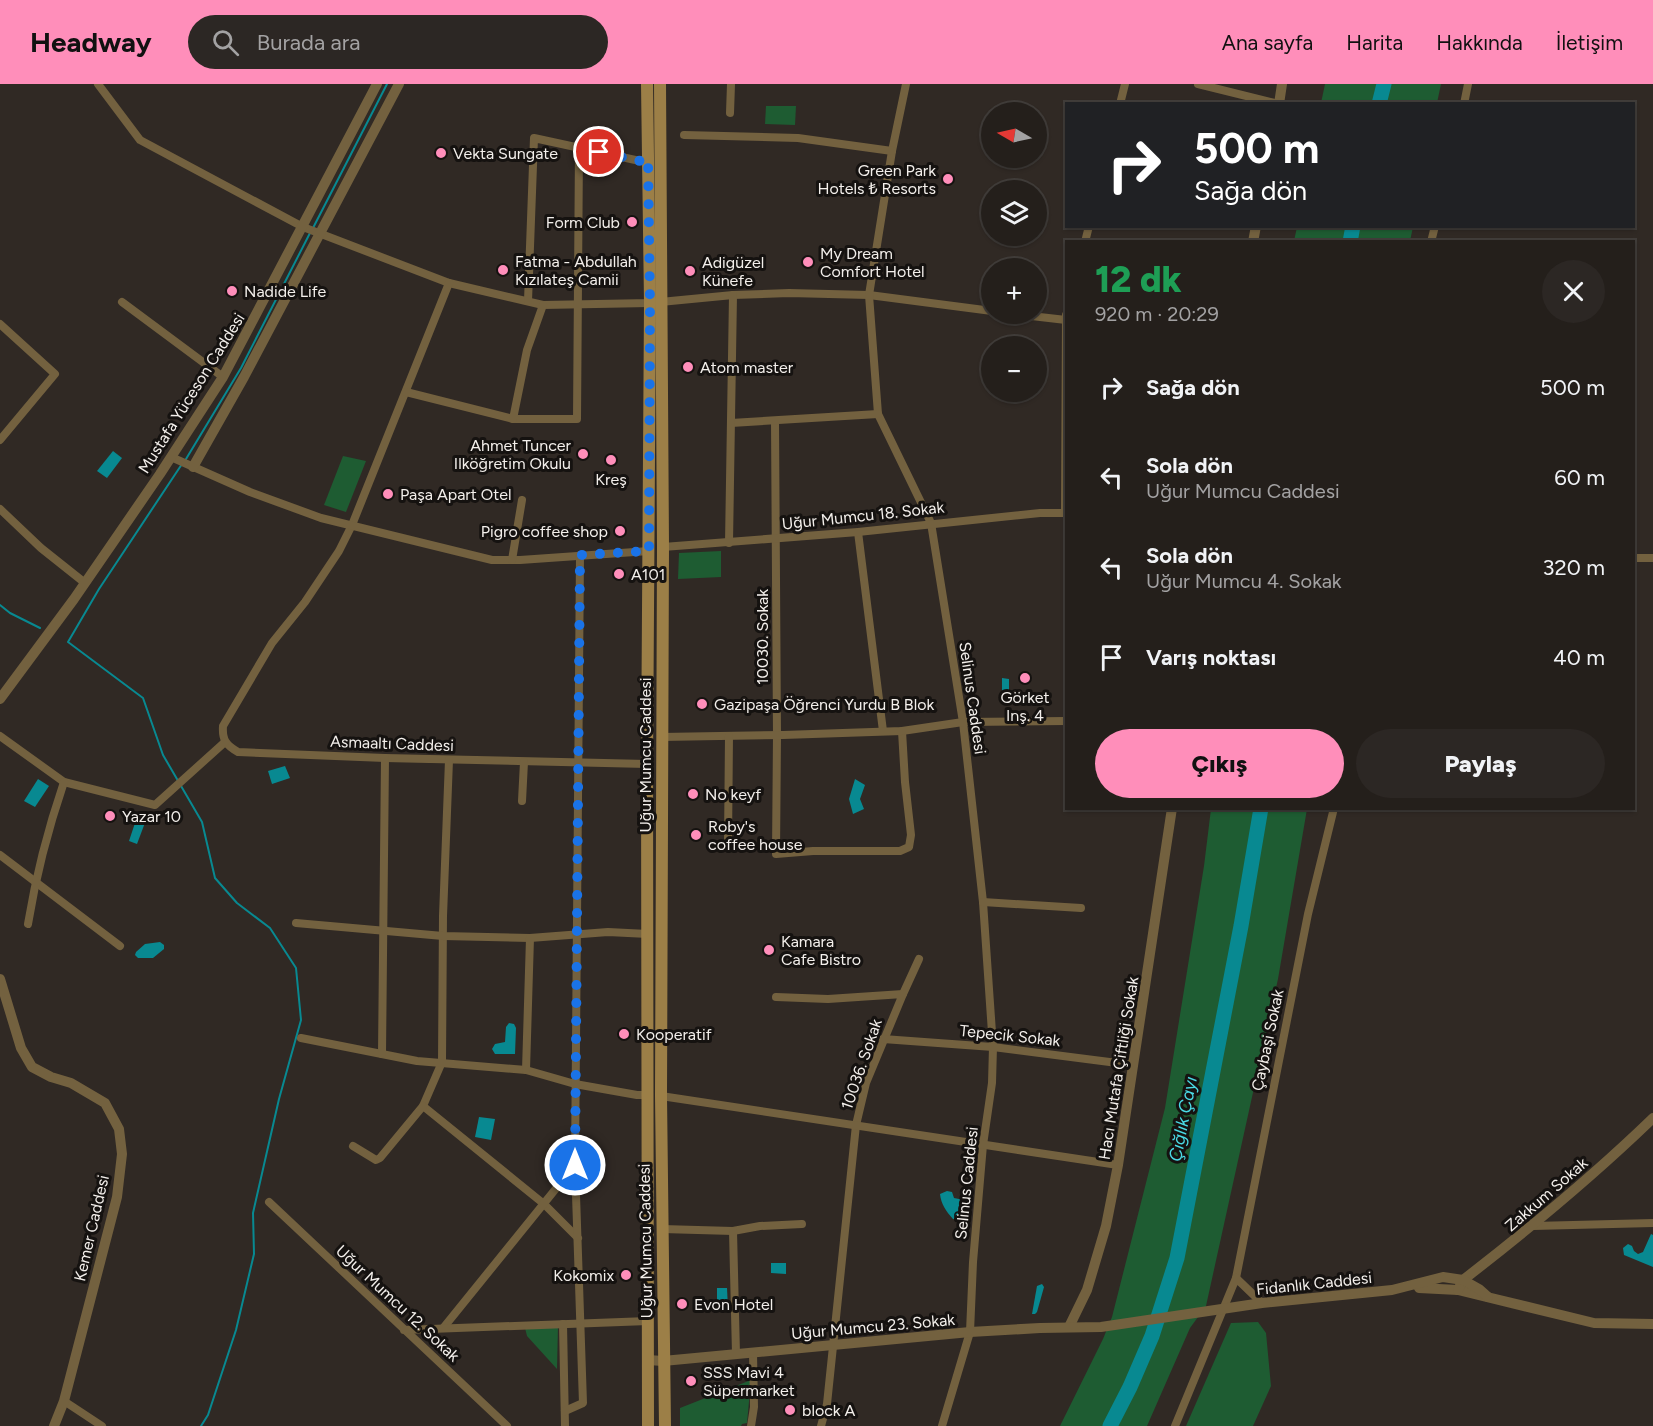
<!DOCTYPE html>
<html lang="tr">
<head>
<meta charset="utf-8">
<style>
  body { margin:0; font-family:Figtree,sans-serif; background:#2c2724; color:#f1f3f6; height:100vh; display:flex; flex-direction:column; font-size:22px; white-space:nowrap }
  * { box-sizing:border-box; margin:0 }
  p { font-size:20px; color:#a3a2a3 }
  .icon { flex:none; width:33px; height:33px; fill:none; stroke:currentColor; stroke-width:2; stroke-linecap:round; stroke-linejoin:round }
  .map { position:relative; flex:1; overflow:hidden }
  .drawer { position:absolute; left:1065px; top:156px; width:570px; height:570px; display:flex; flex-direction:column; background:#241f1b; border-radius:0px; box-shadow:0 2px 4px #0004,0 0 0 2px #413d3a }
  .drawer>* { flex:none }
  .hud { position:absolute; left:1065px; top:18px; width:570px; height:126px; border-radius:0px; box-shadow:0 2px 4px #0004,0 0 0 2px #413d3a; background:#202124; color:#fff; overflow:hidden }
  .needle { width:39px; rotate:279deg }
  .buttons { position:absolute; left:981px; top:18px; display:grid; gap:12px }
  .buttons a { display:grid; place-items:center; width:66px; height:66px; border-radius:50%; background:#241f1b; box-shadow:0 2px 4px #0004,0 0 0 2px #413d3a; font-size:30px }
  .pin { position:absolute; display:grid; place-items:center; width:51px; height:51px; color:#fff; margin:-26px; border:3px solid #fff; border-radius:50%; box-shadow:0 2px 6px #0007 }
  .me { position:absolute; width:66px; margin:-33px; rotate:0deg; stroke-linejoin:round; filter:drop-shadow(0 0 4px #0008) }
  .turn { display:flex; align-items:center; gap:21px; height:126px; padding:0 30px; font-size:27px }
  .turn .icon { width:78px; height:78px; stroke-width:2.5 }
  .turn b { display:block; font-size:42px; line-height:51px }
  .round { display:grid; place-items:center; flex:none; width:63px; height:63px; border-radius:32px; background:#2c2724 }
  .overview { display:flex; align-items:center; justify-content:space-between; height:102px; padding:0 30px }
  h1 { font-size:36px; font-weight:800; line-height:45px; color:#1e9e55 }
  .primary-button { display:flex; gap:12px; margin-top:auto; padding:12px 30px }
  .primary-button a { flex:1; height:69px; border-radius:36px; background:#ff8eba; color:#111; font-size:24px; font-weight:800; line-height:69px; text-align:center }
  .primary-button a+a { background:#2c2724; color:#f1f3f6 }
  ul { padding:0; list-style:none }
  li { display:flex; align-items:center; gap:18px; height:90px; padding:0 30px }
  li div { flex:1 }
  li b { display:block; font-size:22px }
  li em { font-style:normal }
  header { display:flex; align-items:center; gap:36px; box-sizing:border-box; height:84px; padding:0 30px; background:#ff8eba; color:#111 }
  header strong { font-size:28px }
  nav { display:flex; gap:33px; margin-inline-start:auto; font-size:21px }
  .search { width:420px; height:54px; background:#2c2724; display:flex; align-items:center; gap:15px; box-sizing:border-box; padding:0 21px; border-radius:33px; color:#a3a2a3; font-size:22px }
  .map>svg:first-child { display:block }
</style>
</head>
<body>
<header>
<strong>Headway</strong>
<div class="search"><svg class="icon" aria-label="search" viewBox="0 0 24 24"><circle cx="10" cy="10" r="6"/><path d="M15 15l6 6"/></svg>Burada ara</div>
<nav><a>Ana sayfa</a><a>Harita</a><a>Hakkında</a><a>İletişim</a></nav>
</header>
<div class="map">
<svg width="1653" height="1342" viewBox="0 0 1653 1342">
  <rect width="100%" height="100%" fill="#302924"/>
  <!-- green -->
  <g fill="#1e5c32">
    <polygon points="1325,0 1441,0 1437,19 1321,19"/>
    <polygon points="766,22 796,22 795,41 765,40"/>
    <polygon points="1297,143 1297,142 1413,143 1410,157 1294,157"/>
    <polygon points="343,372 366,377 346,428 324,421"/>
    <polygon points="721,467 721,493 678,495 679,469"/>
    <polygon points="1211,725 1307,725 1278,895 1206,1222 1190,1244 1147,1342 1060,1342 1103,1255 1112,1233 1165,1024 1204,782"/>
    <polygon points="1258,1238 1266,1249 1271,1302 1253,1342 1186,1342 1231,1239"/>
    <polygon points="558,1242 557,1285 527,1252 525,1244"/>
    <polygon points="751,1296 747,1339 742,1340 741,1342 680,1342 680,1324"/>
  </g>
  <!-- water -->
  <g fill="#088991">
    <polygon points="1037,201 1048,203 1045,217 1037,215"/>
    <polygon points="113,367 122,374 107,394 97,387"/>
    <polygon points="1002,594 1009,595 1009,619 1002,620"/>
    <polygon points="285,682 290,694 272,700 268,687"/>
    <polygon points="38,695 49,702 35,723 24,717"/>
    <polygon points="855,695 865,701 860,715 864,725 853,730 849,715"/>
    <polygon points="137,733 146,736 137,760 129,757"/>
    <polygon points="160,858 164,861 164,865 153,874 138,874 135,871 136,868 145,860"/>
    <polygon points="509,939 514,940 516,944 515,970 495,970 492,965 495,960 505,958 506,943"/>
    <polygon points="479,1033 495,1035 491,1056 475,1053"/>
    <path d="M947,1107L952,1108L954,1114L964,1116L968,1123L966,1132L960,1136L953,1135C946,1127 941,1120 940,1110Z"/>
    <polygon points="1651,1150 1653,1151 1653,1183 1624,1171 1623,1164 1628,1160 1632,1162 1634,1167 1638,1170 1643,1168"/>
    <polygon points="771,1179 786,1179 786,1190 771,1189"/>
    <polygon points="1042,1200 1044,1203 1037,1228 1035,1230 1032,1230 1037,1202"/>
    <polygon points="717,1204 727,1204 728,1225 717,1225"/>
  </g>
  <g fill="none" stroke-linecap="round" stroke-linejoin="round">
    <!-- stream -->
    <g stroke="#088991" stroke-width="2">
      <polyline points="313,144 387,0"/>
      <polyline points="186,375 241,284 310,149"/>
      <polyline points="182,380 99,505 68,558 143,614 163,671 202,738 215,794 237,819 270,844 296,884 301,936 279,1015 253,1129 254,1170 236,1246 208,1331 201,1342"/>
      <polyline points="0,521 10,529 40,544"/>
    </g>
    <!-- river -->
    <g stroke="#088991" stroke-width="15">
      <polyline points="1379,20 1384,0"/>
      <polyline points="1350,158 1353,142"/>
      <polyline points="1110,1342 1130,1303 1152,1252 1177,1174 1241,842 1261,724"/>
    </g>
    <!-- minor -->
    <g stroke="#73613f" stroke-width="8">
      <polyline points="98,0 140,56 303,143 449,199 543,221 650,219 733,211 789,209 869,211 992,227"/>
      <polyline points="906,0 892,67 869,211 878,330 931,439 963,638 983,818 993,963 992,999 983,1061 973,1178 970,1248 942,1342"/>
      <polyline points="1198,0 1279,20"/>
      <polyline points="1120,20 1125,0"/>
      <polyline points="1464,20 1468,0"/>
      <polyline points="730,29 731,0"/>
      <polyline points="684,51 798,54 892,67"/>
      <polyline points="1085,158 1089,142"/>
      <polyline points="1431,158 1435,142"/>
      <path d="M449,199L352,441L339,467L305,518L272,559L223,642C222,656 226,661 238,668L385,674L647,680"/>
      <polyline points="528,217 534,54 640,77 648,75"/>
      <polyline points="122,218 223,293"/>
      <polyline points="1013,230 1066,236"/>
      <polyline points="0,240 55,290 0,356"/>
      <polyline points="406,308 513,335 577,335 579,64"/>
      <polyline points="513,335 527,266 543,221"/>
      <polyline points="775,337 777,651 776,770 813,767 900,767 909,763 911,751 905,698 902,647"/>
      <polyline points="731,339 878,330"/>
      <polyline points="171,373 250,408 321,434 492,476 520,476 649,467"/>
      <polyline points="0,425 41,464 85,499"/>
      <polyline points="1065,429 1066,231"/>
      <polyline points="858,448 883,647"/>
      <polyline points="729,459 733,211"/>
      <polyline points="663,463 858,448 1040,429 1066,429"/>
      <polyline points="1634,474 1653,474"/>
      <polyline points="512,476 522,416"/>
      <polyline points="0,652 64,698 155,721 225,658"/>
      <polyline points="661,653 783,651 902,647 963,638 1066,637"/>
      <polyline points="449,676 443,832 442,978 423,1022 544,1120 578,1154"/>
      <polyline points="522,717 524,678"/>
      <polyline points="728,760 729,652"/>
      <polyline points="0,771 120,862"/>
      <polyline points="983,818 1081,824"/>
      <polyline points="296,839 443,852 530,854"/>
      <path d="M28,840C36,791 48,745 64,698"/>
      <polyline points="903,910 919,875"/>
      <polyline points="776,913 828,915 903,910 866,999 856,1041 827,1320 821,1342"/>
      <polyline points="301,954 417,977 526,986 575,1000 637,1011 647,1011"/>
      <polyline points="883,955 993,963 1133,981"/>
      <polyline points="382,970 385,674"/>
      <polyline points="526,986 530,854 608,848 648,850"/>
      <polyline points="661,1012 1118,1081"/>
      <polyline points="353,1062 376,1076 380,1074 423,1022"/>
      <polyline points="269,1118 507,1342"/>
      <polyline points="1533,1142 1653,1139"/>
      <polyline points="662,1145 733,1147 760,1142 802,1140"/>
      <polyline points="733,1147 736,1270"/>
      <polyline points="1236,1194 1308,830 1334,724"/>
      <polyline points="563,1240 565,1342"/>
      <polyline points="444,1243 575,1081"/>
      <polyline points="404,1246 648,1237"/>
      <polyline points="64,1317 102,1342"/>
      <polyline points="565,1327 583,1319 575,1081 580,471"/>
      <polyline points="751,1342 754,1323 753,1269"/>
      <polyline points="1175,1342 1236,1194 1262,1219"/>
    </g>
    <!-- tertiary -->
    <g stroke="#73613f" stroke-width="10">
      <polyline points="1279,20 1282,0"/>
      <polyline points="1253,158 1256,142"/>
      <polyline points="193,383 244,293 399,0"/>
      <polyline points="0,615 74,515 160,390 223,293 377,0"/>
      <polyline points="0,895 21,964 32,983 51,993 71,999 105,1019 119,1045 122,1070 117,1113 64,1317 54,1342"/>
      <polyline points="1419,1204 1458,1206 1594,1239 1653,1240"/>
      <path d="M1458,1206L1463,1196C1529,1145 1593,1092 1653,1034"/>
      <polyline points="1069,1243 1087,1206 1106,1142 1118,1081 1172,724"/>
      <polyline points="648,1276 663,1277 970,1248 1040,1244 1101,1243 1262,1219 1392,1206 1443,1193 1463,1196 1479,1205 1488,1213"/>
    </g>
    <!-- secondary -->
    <g stroke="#9c7f47" stroke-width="12">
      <polyline points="647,0 650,219 647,680 648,1342"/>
      <polyline points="660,0 663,463 661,1012 665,1342"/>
    </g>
  </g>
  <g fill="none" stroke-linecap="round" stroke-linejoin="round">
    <!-- route -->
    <polyline stroke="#1a73e8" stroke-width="10" stroke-dasharray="0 18" points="575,1081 580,471 649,467 650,219 648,75 640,77 599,68"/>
  </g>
  <!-- markers -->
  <g fill="#ff8eba" stroke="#151210" stroke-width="2">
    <circle cx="441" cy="69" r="6"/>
    <circle cx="948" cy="95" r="6"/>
    <circle cx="632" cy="138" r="6"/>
    <circle cx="808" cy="178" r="6"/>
    <circle cx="503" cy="186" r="6"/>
    <circle cx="690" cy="187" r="6"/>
    <circle cx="232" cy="207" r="6"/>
    <circle cx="688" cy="283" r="6"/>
    <circle cx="583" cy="370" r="6"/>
    <circle cx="611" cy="376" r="6"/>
    <circle cx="388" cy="410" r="6"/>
    <circle cx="620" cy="447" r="6"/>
    <circle cx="619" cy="490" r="6"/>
    <circle cx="1025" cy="594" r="6"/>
    <circle cx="702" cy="620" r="6"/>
    <circle cx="693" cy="710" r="6"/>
    <circle cx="110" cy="732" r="6"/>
    <circle cx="696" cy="751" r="6"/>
    <circle cx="769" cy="866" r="6"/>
    <circle cx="624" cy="950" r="6"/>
    <circle cx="626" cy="1191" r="6"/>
    <circle cx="682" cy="1220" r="6"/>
    <circle cx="691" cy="1297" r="6"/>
    <circle cx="790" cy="1326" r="6"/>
  </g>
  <g text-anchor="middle" stroke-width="6" stroke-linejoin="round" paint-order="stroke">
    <!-- poi labels -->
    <g font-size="16" fill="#f3efeb" stroke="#151210" text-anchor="start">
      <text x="453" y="75">Vekta Sungate</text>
      <text x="936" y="92" text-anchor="end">Green Park<tspan x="936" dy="18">Hotels ₺ Resorts</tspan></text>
      <text x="620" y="144" text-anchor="end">Form Club</text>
      <text x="820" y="175">My Dream<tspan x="820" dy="18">Comfort Hotel</tspan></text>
      <text x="515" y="183">Fatma - Abdullah<tspan x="515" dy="18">Kızılateş Camii</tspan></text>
      <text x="702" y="184">Adigüzel<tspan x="702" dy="18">Künefe</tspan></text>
      <text x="244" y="213">Nadide Life</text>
      <text x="700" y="289">Atom master</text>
      <text x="571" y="367" text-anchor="end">Ahmet Tuncer<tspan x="571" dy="18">Ilköğretim Okulu</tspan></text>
      <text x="611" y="401" text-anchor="middle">Kreş</text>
      <text x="400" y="416">Paşa Apart Otel</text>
      <text x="608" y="453" text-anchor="end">Pigro coffee shop</text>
      <text x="631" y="496">A101</text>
      <text x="1025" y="619" text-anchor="middle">Görket<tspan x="1025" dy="18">Inş. 4</tspan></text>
      <text x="714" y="626">Gazipaşa Öğrenci Yurdu B Blok</text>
      <text x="705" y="716">No keyf</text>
      <text x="122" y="738">Yazar 10</text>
      <text x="708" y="748">Roby's<tspan x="708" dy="18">coffee house</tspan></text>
      <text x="781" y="863">Kamara<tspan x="781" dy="18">Cafe Bistro</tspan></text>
      <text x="636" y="956">Kooperatif</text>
      <text x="614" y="1197" text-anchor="end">Kokomix</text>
      <text x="694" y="1226">Evon Hotel</text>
      <text x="703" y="1294">SSS Mavi 4<tspan x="703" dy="18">Süpermarket</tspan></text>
      <text x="802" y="1332">block A</text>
    </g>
    <!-- street labels -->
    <g font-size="16" fill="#f3efeb" stroke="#151210">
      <text transform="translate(191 309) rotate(-58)" y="6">Mustafa Yüceson Caddesi</text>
      <text transform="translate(863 431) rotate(-6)" y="6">Uğur Mumcu 18. Sokak</text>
      <text transform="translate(762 553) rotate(-90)" y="6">10030. Sokak</text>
      <text transform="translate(973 614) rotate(82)" y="6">Selinus Caddesi</text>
      <text transform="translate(392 659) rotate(2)" y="6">Asmaaltı Caddesi</text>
      <text transform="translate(645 671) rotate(-90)" y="6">Uğur Mumcu Caddesi</text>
      <text transform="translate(1010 951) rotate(6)" y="6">Tepecik Sokak</text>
      <text transform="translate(1267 956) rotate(-78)" y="6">Çaybaşi Sokak</text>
      <text transform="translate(861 980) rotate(-71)" y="6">10036. Sokak</text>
      <text transform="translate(1118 984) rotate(-81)" y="6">Hacı Mutafa Çiftliği Sokak</text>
      <text transform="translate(966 1099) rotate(-84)" y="6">Selinus Caddesi</text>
      <text transform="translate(1546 1110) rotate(-41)" y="6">Zakkum Sokak</text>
      <text transform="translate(91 1144) rotate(-77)" y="6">Kemer Caddesi</text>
      <text transform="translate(645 1157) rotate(-91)" y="6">Uğur Mumcu Caddesi</text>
      <text transform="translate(1314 1199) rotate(-6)" y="6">Fidanlık Caddesi</text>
      <text transform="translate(398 1219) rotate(43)" y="6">Uğur Mumcu 12. Sokak</text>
      <text transform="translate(873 1242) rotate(-5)" y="6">Uğur Mumcu 23. Sokak</text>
    </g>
    <!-- water labels -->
    <g font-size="18" font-style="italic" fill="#4ad9e4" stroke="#151210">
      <text transform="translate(1183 1035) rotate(-79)" y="6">Çığlık Çayı</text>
    </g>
  </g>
</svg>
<div class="buttons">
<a><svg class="needle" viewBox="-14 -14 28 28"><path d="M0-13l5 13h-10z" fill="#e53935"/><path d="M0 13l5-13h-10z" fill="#a3a2a3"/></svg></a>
<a><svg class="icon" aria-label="layers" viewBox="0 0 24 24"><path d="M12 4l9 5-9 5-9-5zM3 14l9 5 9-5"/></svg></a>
<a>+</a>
<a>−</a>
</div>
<div class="pin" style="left:599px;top:68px;background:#d93025"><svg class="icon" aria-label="arrive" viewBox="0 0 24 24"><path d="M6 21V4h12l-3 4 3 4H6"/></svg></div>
<svg class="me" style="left:575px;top:1081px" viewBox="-20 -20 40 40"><circle r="17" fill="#1a73e8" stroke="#fff" stroke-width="3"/><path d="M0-11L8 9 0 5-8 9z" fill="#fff"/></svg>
<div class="hud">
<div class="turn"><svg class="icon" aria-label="right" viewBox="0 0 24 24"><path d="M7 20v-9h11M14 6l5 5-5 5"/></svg><div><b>500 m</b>Sağa dön</div></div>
</div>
<section class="drawer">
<div class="overview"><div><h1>12 dk</h1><p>920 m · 20:29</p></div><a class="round"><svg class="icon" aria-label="close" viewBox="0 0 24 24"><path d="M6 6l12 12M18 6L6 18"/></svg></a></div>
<ul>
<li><svg class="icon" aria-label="right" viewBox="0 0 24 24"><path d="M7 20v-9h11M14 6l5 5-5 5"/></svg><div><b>Sağa dön</b></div><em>500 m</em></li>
<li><svg class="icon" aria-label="left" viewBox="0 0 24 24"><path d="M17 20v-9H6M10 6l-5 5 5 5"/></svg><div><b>Sola dön</b><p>Uğur Mumcu Caddesi</p></div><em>60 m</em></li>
<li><svg class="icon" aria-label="left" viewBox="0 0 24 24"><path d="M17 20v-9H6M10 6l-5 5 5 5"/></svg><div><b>Sola dön</b><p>Uğur Mumcu 4. Sokak</p></div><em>320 m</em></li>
<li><svg class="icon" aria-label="arrive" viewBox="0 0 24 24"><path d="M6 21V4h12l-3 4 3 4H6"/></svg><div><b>Varış noktası</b></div><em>40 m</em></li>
</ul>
<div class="primary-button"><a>Çıkış</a><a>Paylaş</a></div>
</section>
</div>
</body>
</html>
